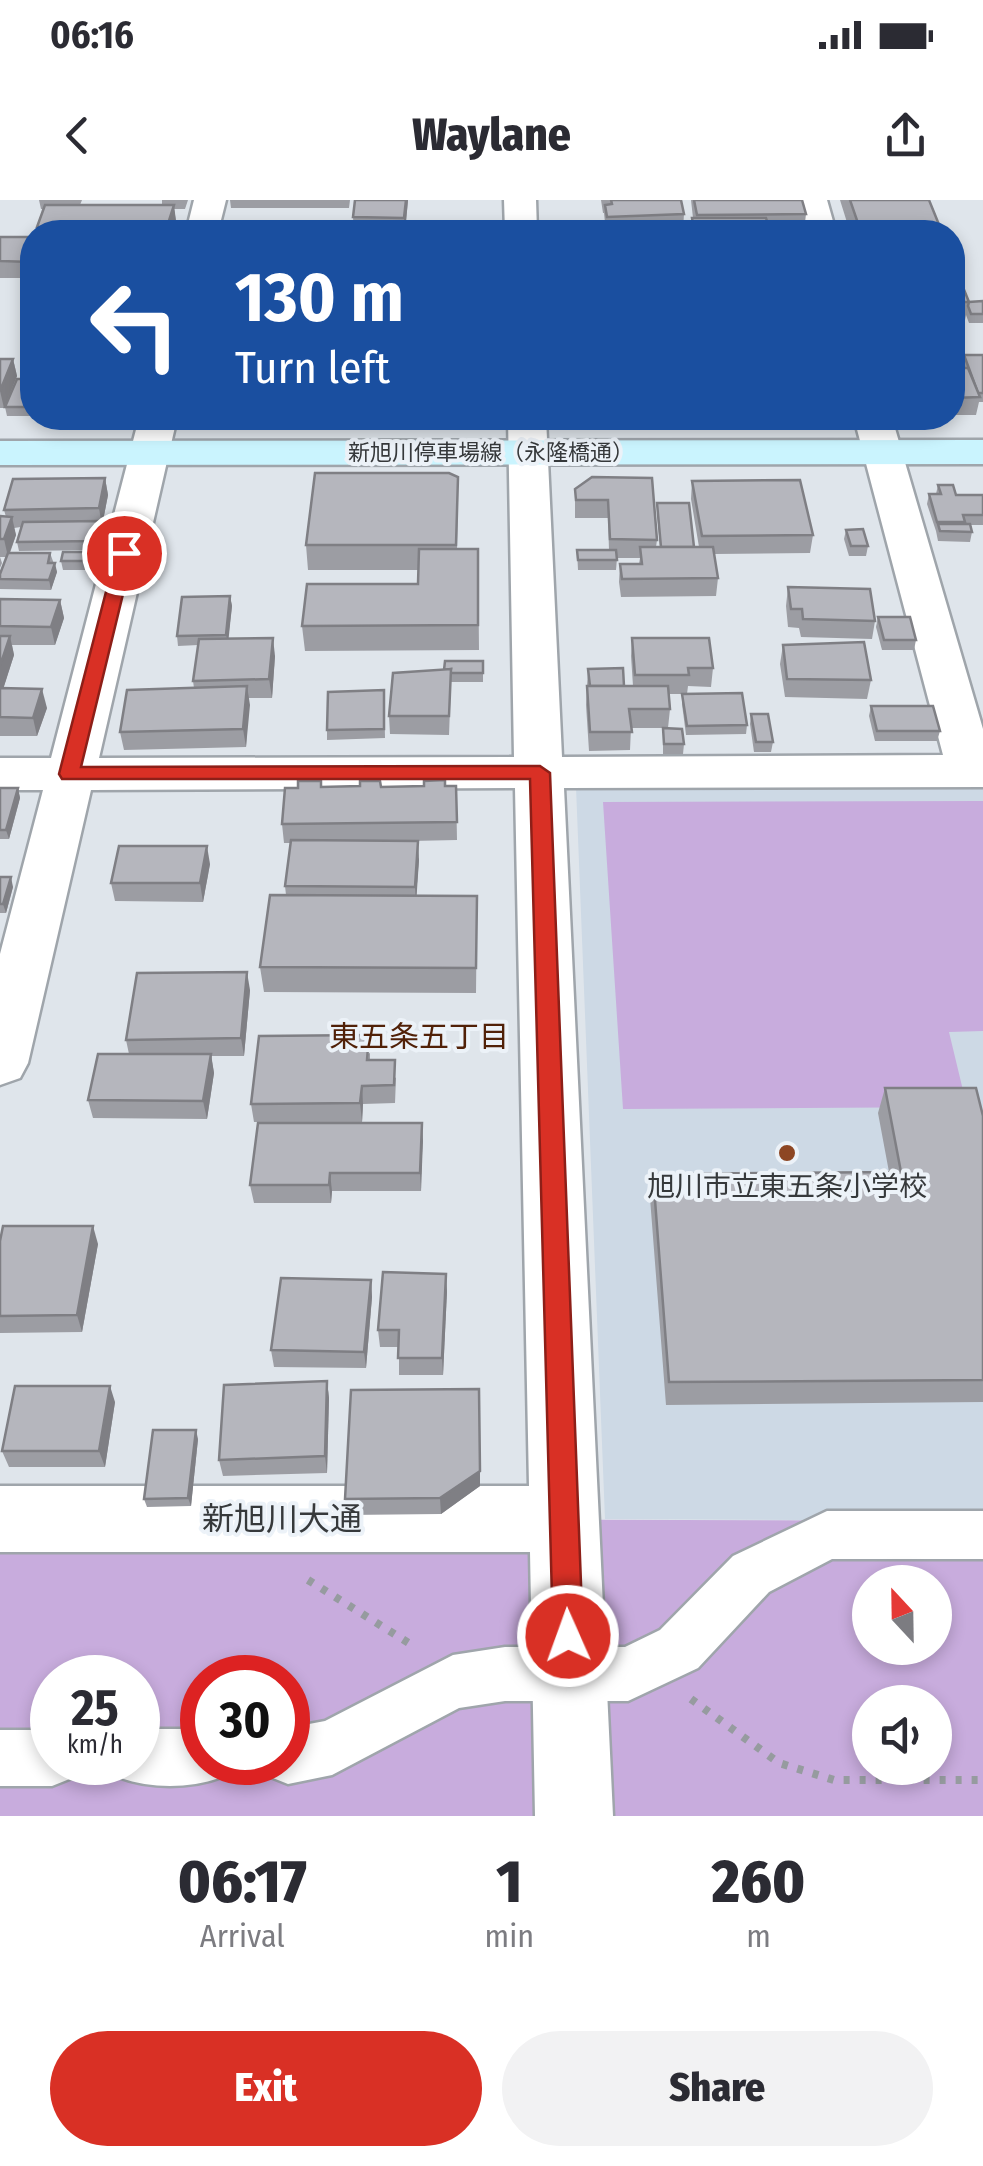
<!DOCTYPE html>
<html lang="en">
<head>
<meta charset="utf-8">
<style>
  body { margin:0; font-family:"Fira Sans Condensed","Noto Sans JP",sans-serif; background:#f2f2f3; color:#2b2b33; height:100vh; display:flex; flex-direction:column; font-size:38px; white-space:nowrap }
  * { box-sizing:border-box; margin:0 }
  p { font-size:32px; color:#7c7c81 }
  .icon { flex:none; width:55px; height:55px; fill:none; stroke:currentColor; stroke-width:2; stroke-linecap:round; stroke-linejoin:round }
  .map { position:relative; height:1616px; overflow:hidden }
  .side { display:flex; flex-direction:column; background:#fff; flex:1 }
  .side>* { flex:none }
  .top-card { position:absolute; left:20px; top:20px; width:945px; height:210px; border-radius:40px; box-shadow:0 5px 15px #0003; background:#1a4fa0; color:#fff; overflow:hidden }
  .needle { width:65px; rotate:338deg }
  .tools { position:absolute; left:852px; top:1365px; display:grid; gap:20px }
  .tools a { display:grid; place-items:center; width:100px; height:100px; border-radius:50%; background:#fff; box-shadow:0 5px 15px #0003; font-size:50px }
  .speed { position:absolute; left:30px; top:1455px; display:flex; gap:20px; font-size:50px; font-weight:700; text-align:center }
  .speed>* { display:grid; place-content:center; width:130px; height:130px; border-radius:50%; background:#fff; box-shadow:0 5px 15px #0003; line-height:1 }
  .speed small { font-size:25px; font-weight:400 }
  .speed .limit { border:15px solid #d22; background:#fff; color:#111 }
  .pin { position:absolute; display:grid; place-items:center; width:85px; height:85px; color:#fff; margin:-42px; border:5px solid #fff; border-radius:50%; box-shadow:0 2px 10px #0007 }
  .me { position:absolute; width:110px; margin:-55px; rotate:358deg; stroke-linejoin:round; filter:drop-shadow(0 0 8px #0008) }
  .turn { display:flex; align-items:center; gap:35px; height:210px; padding:0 50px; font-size:45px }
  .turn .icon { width:130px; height:130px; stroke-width:2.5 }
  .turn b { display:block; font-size:70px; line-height:85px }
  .eta { display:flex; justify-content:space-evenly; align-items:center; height:170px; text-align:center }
  .eta b { font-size:60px; font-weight:800; line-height:70px }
  .cta { display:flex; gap:20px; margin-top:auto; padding:20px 50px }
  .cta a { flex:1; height:115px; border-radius:60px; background:#d93025; color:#fff; font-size:40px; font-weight:800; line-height:115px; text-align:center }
  .cta a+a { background:#f2f2f3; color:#2b2b33 }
  .status { display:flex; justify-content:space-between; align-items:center; height:70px; padding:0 50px; background:#fff; direction:ltr }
  .status svg { height:28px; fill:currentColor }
  header { display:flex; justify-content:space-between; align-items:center; height:130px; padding:0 50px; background:#fff; font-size:45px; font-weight:800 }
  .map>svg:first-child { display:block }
</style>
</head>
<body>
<div class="status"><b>06:16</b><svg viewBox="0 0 49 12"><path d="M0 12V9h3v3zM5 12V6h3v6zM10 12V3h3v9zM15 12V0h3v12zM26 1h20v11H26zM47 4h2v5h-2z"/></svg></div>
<header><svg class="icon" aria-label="back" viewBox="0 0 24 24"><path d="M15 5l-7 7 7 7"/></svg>Waylane<svg class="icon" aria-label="share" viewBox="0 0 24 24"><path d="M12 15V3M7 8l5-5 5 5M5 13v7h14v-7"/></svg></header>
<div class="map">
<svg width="983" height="1616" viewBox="0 0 983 1616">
  <rect width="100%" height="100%" fill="#dfe5eb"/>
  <!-- built -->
  <polygon fill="#cdd9e5" points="983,586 983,1321 605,1319 576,587"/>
  <!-- green -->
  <g fill="#c8acdd" fill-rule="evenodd">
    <polygon points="983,601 983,831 949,832 967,907 623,909 603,602"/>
    <path d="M0,1318L983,1321V1616H0ZM870,1382H935V1448H870ZM52,1478H138V1562H52ZM202,1478H288V1562H202ZM870,1502H935V1568H870Z"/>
  </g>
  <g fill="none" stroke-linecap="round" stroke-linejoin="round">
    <defs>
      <g id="pedestrian">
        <polygon points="827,1311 983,1311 983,1359 832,1359 769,1392 698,1468 628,1501 505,1501 459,1508 332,1575 288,1584 268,1576 263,1562 288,1562 288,1528 325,1521 453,1455 505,1447 625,1447 660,1430 733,1356"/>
        <path d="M138,1529H202V1562H227L222,1577C191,1589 149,1589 118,1577L113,1562H138Z"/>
        <polygon points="0,1530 52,1530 52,1562 78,1562 72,1578 52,1586 0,1586"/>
      </g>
      <g id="minor">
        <polygon points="194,0 226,0 218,32 186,32"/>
        <polygon points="504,0 536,0 537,32 505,32"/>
        <polygon points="795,0 827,0 836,32 804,32"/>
        <polygon points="139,218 177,218 99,558 514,557 508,218 546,218 562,557 943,555 854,218 892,218 983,529 983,587 564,588 613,1616 535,1616 530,1352 0,1352 0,1286 529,1286 515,588 91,590 28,863 20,878 0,885 0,754 43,590 0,590 0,558 51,558"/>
      </g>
      <polygon id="secondary" points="983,240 983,264 0,265 0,241"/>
    </defs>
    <!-- pedestrian casing -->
    <use href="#pedestrian" stroke="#9fa5ab" stroke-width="5"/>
    <!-- minor casing -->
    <use href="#minor" stroke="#9fa5ab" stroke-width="5"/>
    <!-- secondary casing -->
    <use href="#secondary" stroke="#9fa5ab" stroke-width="5"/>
    <!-- path -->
    <g stroke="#969b9f" stroke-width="8" stroke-dasharray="6 10" stroke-linecap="butt">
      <polyline points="308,1380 412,1445"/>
      <polyline points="691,1499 779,1563 834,1580 983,1580"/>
    </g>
    <!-- pedestrian -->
    <use href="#pedestrian" fill="#fff" fill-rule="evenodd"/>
    <!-- minor -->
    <use href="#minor" fill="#fff" fill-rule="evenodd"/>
    <!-- secondary -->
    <use href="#secondary" fill="#caf4fe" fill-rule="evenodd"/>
  </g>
  <!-- wall -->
  <g fill="#9c9da3">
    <polygon points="39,0 82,0 80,5 162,5 162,0 188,0 185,9 174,9 176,21 172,32 38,32 37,27 43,9 41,9"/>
    <polygon points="230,0 350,0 349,8 231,8"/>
    <polygon points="355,0 408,0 405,32 354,32 353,17"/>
    <polygon points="601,0 681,0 684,14 683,30 606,32 604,13 603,13"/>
    <polygon points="691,0 802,0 806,14 804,31 768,31 768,32 691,32 693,18"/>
    <polygon points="840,0 929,0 942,32 850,32"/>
    <rect x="0" y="37" width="32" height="41"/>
    <polygon points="952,60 969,102 983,101 983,123 969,123 966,115 964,125 952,125"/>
    <polygon points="952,153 962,168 964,168 962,164 964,155 983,155 983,202 979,202 976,215 952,215"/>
    <polygon points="0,159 13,159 17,176 4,208 0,208"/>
    <polygon points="32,179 32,216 7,216 5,207"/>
    <polygon points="592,277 657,340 656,347 660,347 657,313 657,303 694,347 699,347 691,299 692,281 813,335 810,353 714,354 718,378 716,396 621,397 619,382 620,364 639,364 640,358 617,358 616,370 578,370 577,350 609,350 608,318 575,318 575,289"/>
    <polygon points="105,278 108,295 102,326 99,326 100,331 95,350 19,351 17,342 21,327 14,328 16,335 10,353 50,353 57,372 51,390 0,389 0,374 6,357 0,357 2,363 0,368 0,316 6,317 4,310"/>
    <polygon points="938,285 956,295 983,295 983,325 970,325 972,332 970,342 938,341 936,331 927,304 929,294 936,294"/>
    <polygon points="458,302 457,349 478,349 479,450 305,451 302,426 418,384 418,370 308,370 306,345"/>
    <polygon points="846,330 868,346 866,356 849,356 844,339"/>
    <polygon points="93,352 95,362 92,370 63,370 61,361"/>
    <polygon points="788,387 875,421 872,439 801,437 799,428 788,427 786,406"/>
    <polygon points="230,396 232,406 228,439 275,456 272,498 249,498 246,547 124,550 120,532 194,488 193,481 198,445 178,446 177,436"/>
    <polygon points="0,399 60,400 64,418 55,445 12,445 14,455 3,489 47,508 37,536 0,536"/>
    <polygon points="878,417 916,440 914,450 882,450 876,427"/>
    <polygon points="632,438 713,468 711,487 688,486 687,494 668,494 670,509 668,528 631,528 630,550 589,551 586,505 588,469 624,486 633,486 631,456"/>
    <polygon points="783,445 871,480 867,499 785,497 780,464"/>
    <polygon points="483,461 483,482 451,482 449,535 390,534 389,516 444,470"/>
    <polygon points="384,490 385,538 327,540 327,530"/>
    <polygon points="682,494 747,525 746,534 686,535 682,504"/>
    <polygon points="871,506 940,531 937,541 875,541 869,516"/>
    <polygon points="751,514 773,542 771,552 754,552 750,524"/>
    <polygon points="663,528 684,544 683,554 663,554"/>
    <polygon points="456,586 457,640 411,641 419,660 416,696 477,696 476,793 264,792 260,767 286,695 285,686 291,643 284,643 282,624 322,587"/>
    <polygon points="0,588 18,588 20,598 9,639 0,639"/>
    <polygon points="210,664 203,702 115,701 111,683"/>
    <polygon points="0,677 13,687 6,713 0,713"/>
    <polygon points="250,790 244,856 211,856 214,873 207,919 93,918 88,900 129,854 126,840"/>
    <polygon points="370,853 370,860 396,878 395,903 363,904 362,922 254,922 251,904"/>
    <polygon points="885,888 983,916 983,1202 666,1205 650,998 653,974 889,972 878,913"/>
    <polygon points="422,923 421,991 332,991 331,1003 254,1003 250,985"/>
    <polygon points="0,1041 98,1044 82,1132 0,1133"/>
    <polygon points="371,1080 372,1097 366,1168 274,1167 271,1150"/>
    <polygon points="447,1091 443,1175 399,1175 399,1147 380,1147 378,1130"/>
    <polygon points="327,1181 329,1198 327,1273 223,1276 219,1260"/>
    <polygon points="479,1189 480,1286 441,1314 347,1315 345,1299"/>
    <polygon points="115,1202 105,1267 9,1267 2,1251"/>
    <polygon points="198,1239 191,1306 147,1307 144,1299"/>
  </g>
  <!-- shaded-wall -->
  <g fill="#7f7f84">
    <polygon points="406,0 408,0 405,32 404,18"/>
    <polygon points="174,5 176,21 172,32 168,32 167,27"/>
    <polygon points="769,27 768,32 750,32 750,31"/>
    <polygon points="13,159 17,176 4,208 0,191"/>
    <polygon points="105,278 108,295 102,326 99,308"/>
    <polygon points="12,317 16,335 8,357 4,339"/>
    <polygon points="98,321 100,331 95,350 93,341"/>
    <polygon points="55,363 57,372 51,390 49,380"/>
    <polygon points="230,396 232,406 228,444 226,435"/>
    <polygon points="60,400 64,418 55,445 51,427"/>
    <polygon points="10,436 14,455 0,499 0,466"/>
    <polygon points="273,438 275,456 272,498 269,479"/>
    <polygon points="247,486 250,505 246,547 243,529"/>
    <polygon points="42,489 47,508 37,536 33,518"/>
    <polygon points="18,588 20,598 9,639 6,630"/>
    <polygon points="418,641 419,660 416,705 415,687"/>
    <polygon points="207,646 210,664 203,702 200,683"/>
    <polygon points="11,677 13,687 6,713 3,704"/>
    <polygon points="247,772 250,790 244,856 241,838"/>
    <polygon points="211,854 214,873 207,919 203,901"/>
    <polygon points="362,886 363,904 362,922 360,903"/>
    <polygon points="422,923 423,941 421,991 420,973"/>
    <polygon points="330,973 332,991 331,1003 329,985"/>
    <polygon points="93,1026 98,1044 82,1132 77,1115"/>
    <polygon points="446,1074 447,1091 443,1175 442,1158"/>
    <polygon points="371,1080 372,1097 366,1168 364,1152"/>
    <polygon points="327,1181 329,1198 327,1273 325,1256"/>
    <polygon points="110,1186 115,1202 105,1267 99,1251"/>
    <polygon points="196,1230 198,1239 191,1306 188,1298"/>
    <polygon points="480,1271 480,1286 441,1314 440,1298"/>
  </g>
  <!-- building -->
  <g fill="#b5b6bd" stroke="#7f7f84" stroke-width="2.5">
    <polygon points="355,0 406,0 404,18 353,17"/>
    <polygon points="611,0 681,0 684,14 607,17 605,5 612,4"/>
    <polygon points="694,0 802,0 806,14 697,15"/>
    <polygon points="850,0 929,0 942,32 861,32"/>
    <polygon points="45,5 174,5 167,27 37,27"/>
    <polygon points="692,18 766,18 769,27 750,31 751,32 694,32"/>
    <polygon points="0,37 32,37 32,62 0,61"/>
    <polygon points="952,60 969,102 952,102"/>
    <polygon points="983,101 983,114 971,114 968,106 969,102"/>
    <polygon points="952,153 956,153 962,168 952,168"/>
    <polygon points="964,155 983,155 983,193 978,193"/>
    <polygon points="0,159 13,159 0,191"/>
    <polygon points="952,168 968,168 980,197 952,198"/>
    <polygon points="17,179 32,179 32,207 5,207"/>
    <polygon points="315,273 449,273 458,277 456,345 306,345"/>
    <polygon points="592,277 652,278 657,340 610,339 608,300 576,300 575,289"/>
    <polygon points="105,278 99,308 4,310 13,279"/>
    <polygon points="800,280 813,335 702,336 692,281"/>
    <polygon points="938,285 953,285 956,295 983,295 983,315 963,315 965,322 937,322 929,294 941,294"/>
    <polygon points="657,303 689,303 694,347 661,347"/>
    <polygon points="0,316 12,317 4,339 0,339"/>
    <polygon points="98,321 93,341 17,342 23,322"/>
    <polygon points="938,324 970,324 972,332 940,331"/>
    <polygon points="863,329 868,346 851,346 846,330"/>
    <polygon points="640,347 713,347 718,378 622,379 620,364 642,364"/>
    <polygon points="419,349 478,349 478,425 302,426 307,384 418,384"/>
    <polygon points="577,350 616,350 617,360 578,360"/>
    <polygon points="63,352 93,352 91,361 61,361"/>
    <polygon points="8,353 50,353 48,363 55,363 49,380 0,379 0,374"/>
    <polygon points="788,387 870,389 875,421 803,419 802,409 791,409"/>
    <polygon points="230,396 226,435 177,436 182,397"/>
    <polygon points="0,399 60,400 51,427 0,426"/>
    <polygon points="878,417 910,417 916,440 884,440"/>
    <polygon points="0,436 10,436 0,466"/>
    <polygon points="273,438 269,479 193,481 199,439"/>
    <polygon points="632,438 709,438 713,468 688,468 689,475 635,475"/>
    <polygon points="864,442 871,480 787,479 783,445"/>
    <polygon points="445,461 483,461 483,473 450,473 451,469 444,470"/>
    <polygon points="623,468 624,486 590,486 588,469"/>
    <polygon points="451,469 449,516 389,516 393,473"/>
    <polygon points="247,486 243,529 120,532 127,490"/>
    <polygon points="587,486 668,486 670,509 629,509 632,532 590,532"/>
    <polygon points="0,488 42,489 33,518 0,517"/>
    <polygon points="384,490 384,529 327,530 328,492"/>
    <polygon points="742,493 747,525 687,526 682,494"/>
    <polygon points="871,506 933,506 940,531 877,531"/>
    <polygon points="751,514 768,514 773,542 756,542"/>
    <polygon points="663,528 682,529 684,544 664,544"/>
    <polygon points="445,580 445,586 456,586 457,622 282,624 285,588 298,588 298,581 321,581 321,587 360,586 360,581 380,581 381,587 424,586 424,581"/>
    <polygon points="0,588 18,588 6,630 0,630"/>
    <polygon points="291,640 418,641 415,687 285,686"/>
    <polygon points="119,646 207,646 200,683 111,683"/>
    <polygon points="0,677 11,677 3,704 0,704"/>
    <polygon points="270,695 477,696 476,768 260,767"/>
    <polygon points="247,772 241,838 126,840 137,773"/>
    <polygon points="369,835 367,860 395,860 394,885 362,886 360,903 251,904 259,836"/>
    <polygon points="98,854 211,854 203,901 88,900"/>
    <polygon points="885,888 976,888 983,916 983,1180 669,1182 653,974 901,972"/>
    <polygon points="258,923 422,923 420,973 330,973 329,985 250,985"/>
    <polygon points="3,1026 93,1026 77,1115 0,1116 0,1041"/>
    <polygon points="383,1072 446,1074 442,1158 398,1158 399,1130 378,1130"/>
    <polygon points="281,1078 371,1080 364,1152 271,1150"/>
    <polygon points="327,1181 325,1256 219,1260 224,1185"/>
    <polygon points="15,1186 110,1186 99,1251 2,1251"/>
    <polygon points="479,1189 480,1271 440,1298 345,1299 351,1190"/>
    <polygon points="153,1230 196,1230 188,1298 144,1299"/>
  </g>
  <!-- route -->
  <polygon fill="#d93025" stroke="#8d1f18" stroke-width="2.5" points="124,348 133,353 81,567 540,566 550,573 583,1436 579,1446 568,1451 557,1446 553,1436 530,579 62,579 59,574 116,353"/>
  <!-- markers -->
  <circle fill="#8d4623" stroke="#ecf2f8" stroke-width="4" cx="787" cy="953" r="10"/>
  <g text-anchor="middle" stroke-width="8" stroke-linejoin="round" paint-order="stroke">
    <!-- far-street labels -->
    <g font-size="22" fill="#36393b" stroke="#ecf2f8">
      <text x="491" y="260">新旭川停車場線（永隆橋通）</text>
    </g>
    <!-- poi labels -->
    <g font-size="28" fill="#36393b" stroke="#ecf2f8">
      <text x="787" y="996">旭川市立東五条小学校</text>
    </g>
    <!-- neighbourhood labels -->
    <g font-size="30" fill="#512108" stroke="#ecf2f8">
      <text x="419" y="847">東五条五丁目</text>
    </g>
    <!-- near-street labels -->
    <g font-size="32" fill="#36393b" stroke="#ecf2f8">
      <text x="282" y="1330">新旭川大通</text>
    </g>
  </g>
</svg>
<div class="tools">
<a><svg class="needle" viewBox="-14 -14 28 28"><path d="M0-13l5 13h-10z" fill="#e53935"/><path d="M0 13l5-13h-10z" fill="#7c7c81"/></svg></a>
<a><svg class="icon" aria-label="sound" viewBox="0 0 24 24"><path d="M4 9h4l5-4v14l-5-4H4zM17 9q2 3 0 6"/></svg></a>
</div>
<div class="speed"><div>25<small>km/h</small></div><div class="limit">30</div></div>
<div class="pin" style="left:124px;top:353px;background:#d93025"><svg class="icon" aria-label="arrive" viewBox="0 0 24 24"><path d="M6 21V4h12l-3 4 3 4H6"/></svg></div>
<svg class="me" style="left:568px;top:1436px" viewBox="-20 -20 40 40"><circle r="17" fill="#d93025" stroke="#fff" stroke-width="3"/><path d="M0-11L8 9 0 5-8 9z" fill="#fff"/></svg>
<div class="top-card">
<div class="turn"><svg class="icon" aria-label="left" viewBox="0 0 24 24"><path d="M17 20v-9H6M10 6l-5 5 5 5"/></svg><div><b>130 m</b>Turn left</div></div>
</div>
</div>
<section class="side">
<div class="eta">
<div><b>06:17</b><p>Arrival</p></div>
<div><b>1</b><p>min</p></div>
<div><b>260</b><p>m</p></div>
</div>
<div class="cta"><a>Exit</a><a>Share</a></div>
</section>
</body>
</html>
